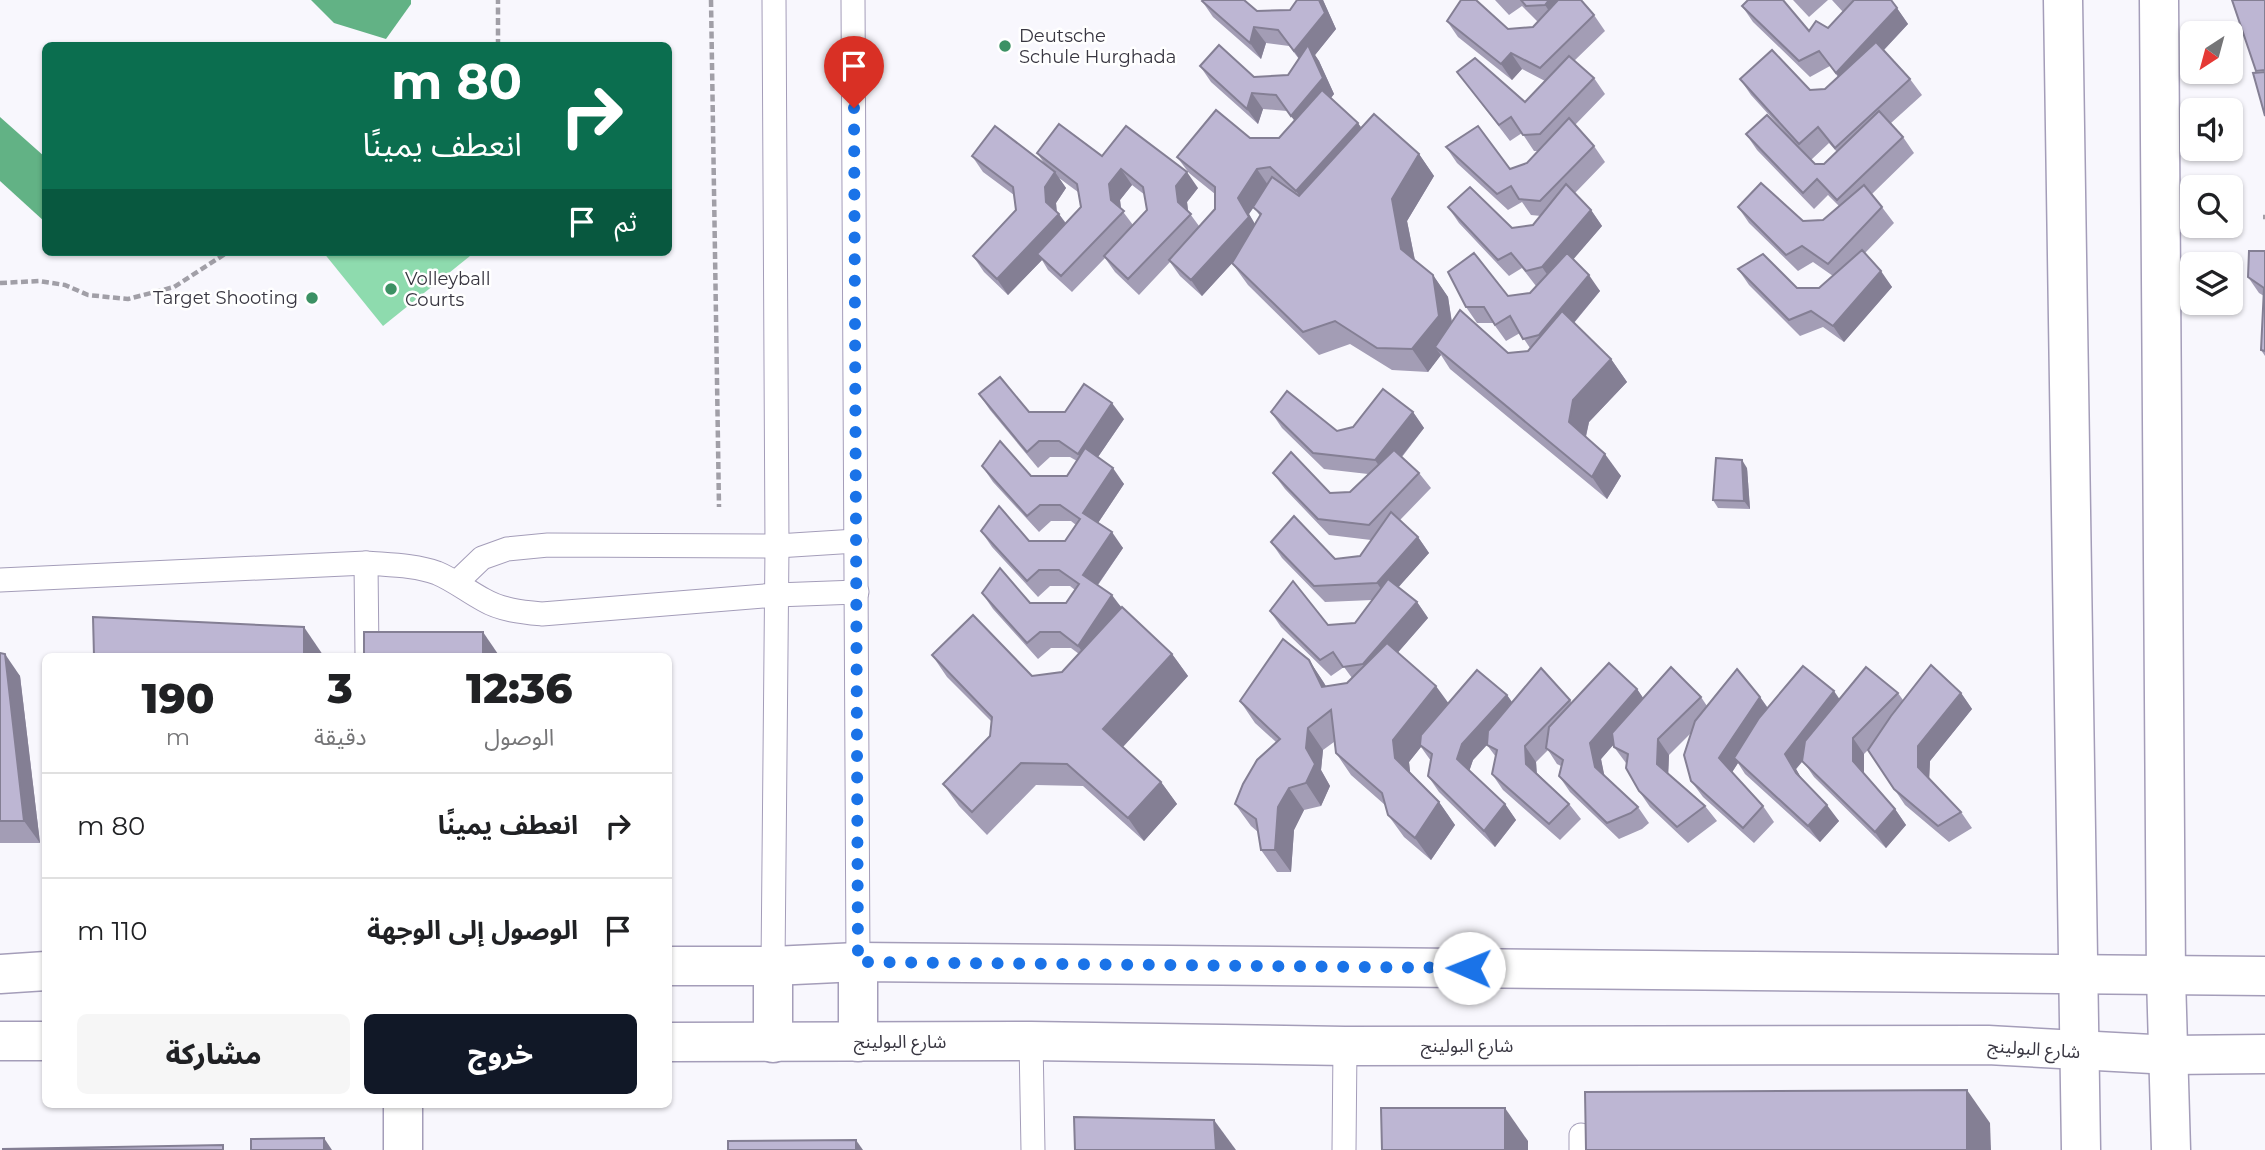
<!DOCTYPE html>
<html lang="ar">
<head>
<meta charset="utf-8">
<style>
  body { margin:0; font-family:Montserrat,"Noto Sans Arabic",sans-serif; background:#f6f6f6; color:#202124; direction:rtl; height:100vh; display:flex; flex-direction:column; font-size:26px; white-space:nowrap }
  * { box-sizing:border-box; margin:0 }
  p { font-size:23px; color:#757577 }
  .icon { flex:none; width:38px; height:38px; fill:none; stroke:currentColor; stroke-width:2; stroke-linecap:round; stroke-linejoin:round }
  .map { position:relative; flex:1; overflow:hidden; direction:ltr }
  .side { position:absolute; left:42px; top:653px; width:630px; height:455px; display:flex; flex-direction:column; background:#fff; border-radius:10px; box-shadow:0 2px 5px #0004; direction:rtl }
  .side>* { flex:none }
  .guide { position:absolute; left:42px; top:42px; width:630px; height:214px; border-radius:10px; box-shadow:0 2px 5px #0004; direction:rtl; background:#0b6e4f; color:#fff; overflow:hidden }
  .needle { width:46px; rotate:216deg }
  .fabs { position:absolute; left:2180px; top:21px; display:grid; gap:14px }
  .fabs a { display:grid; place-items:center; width:63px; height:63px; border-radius:10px; background:#fff; box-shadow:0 2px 5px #0004; font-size:35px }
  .pin { position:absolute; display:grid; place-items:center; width:60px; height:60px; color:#fff; margin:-72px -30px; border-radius:50% 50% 50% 0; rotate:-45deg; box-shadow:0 0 7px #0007 }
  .pin .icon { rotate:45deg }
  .me { position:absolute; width:77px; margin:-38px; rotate:271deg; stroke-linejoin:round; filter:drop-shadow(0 0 5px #0008) }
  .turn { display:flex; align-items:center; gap:24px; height:147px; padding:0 35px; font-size:32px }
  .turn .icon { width:91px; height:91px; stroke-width:2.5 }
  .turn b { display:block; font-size:49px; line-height:60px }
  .then { display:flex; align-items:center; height:66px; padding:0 35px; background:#0003; gap:14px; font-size:26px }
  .eta { display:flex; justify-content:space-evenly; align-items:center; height:119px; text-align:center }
  .eta b { font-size:42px; font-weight:800; line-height:49px }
  .primary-button { display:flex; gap:14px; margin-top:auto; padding:14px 35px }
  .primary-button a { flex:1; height:80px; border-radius:10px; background:#111827; color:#fff; font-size:28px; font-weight:800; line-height:80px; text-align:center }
  .primary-button a+a { background:#f6f6f6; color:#202124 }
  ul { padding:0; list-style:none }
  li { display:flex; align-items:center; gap:21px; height:105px; padding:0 35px; border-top:2px solid #e0e0e0 }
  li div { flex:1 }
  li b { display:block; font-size:26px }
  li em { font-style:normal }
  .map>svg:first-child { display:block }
</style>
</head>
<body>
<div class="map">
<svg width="2265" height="1150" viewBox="0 0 2265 1150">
  <rect width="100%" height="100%" fill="#f8f7fd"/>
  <!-- green -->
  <polygon fill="#8edbae" points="323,252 475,252 383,326"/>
  <!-- water -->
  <g fill="#62b285">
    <polygon points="311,0 411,0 411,4 386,39 334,23"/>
    <polygon points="0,117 45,157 45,222 0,181"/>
  </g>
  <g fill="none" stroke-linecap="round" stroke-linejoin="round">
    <defs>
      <g id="lane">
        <polyline points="853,0 858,962"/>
        <polyline points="366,563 367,656"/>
        <path d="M0,580L366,563C389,565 415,565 437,573C454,580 467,591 484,600C501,610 522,612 542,614L776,595L857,592"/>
        <polyline points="457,582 482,558 507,549 548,545 777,546 856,541"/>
        <polyline points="773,966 777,546 774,0"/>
        <polyline points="1031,1041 1033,1150"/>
        <polyline points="1581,1135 1581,1150"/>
        <polyline points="1344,1150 1345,1046"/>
      </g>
      <polyline id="street" points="403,1104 403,1150"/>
      <g id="secondary">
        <polyline points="2063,0 2081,1150"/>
        <polyline points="2159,0 2166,977 2171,1150"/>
        <polyline points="858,962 858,1042"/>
        <polyline points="668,966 773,966 858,962 2265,976"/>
        <polyline points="773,966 773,1043"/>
        <polyline points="0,974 46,971"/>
        <polyline points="0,1041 46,1041"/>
        <polyline points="668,1042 1031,1041 1345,1046 1988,1045 2170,1055 2265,1054"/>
      </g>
    </defs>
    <!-- lane casing -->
    <use href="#lane" stroke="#a49db9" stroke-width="25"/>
    <!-- street casing -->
    <use href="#street" stroke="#a49db9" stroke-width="41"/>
    <!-- secondary casing -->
    <use href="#secondary" stroke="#a49db9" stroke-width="41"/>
    <!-- path -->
    <g stroke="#a19fa7" stroke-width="4.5" stroke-dasharray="7 3.5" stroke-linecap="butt">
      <polyline points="711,0 719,507"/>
      <polyline points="498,46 498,0"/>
      <polyline points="2263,217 2265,217"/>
      <polyline points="0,283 39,281 65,285 88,295 128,299 174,287 228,252"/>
    </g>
    <!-- lane -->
    <use href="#lane" stroke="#fff" stroke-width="23"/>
    <!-- street -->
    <use href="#street" stroke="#fff" stroke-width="38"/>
    <!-- secondary -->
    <use href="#secondary" stroke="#fff" stroke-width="38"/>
  </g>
  <!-- wall -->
  <g fill="#a39db5" fill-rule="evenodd">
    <path d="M1297,0H1323L1336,29L1315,55L1319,61L1334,94L1331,98L1361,127L1419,154L1434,176L1407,221L1415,260L1433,275L1448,297L1452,322L1508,353L1528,351L1530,348L1520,333L1506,341L1493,323H1477L1466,307L1508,296L1530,293L1536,286L1522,268L1509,276L1459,223L1448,207L1512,228L1533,225L1541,216L1531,215L1522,202L1508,210L1457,163L1446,147L1510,169L1527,163L1538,151H1534L1522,133L1510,141L1457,72L1525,102L1545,81L1522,69L1512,80L1458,37L1447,21L1508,29L1533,27L1538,22L1522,6L1509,15L1495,0H1581L1594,15L1605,31L1574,61L1594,78L1605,94L1575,125L1594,146L1605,162L1575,193L1591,210L1602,226L1573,259L1600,291L1574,323L1611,359L1627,382L1589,422L1586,437L1621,476L1607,499L1450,369L1441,355L1428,372L1392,370L1350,344L1319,355L1248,285L1232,263L1202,296L1180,276L1170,262L1139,295L1115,272L1105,258L1072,292L1048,270L1042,260L1008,295L984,272L973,256L1016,210L1014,195L983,172L972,156L1044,163L1037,153L1102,156L1198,188L1187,202L1188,211L1199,226L1215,209V194L1189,173L1177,157L1250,138H1279L1295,121L1287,111L1263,109L1258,124L1211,82L1200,66L1254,77L1288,75L1299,59L1289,46L1266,43L1261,59L1213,17L1202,1L1257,11L1290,10ZM1059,178L1078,192L1081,207L1066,223L1057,212L1056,203L1066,188ZM1132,185L1145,195L1147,210L1133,225L1121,209L1120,200ZM1254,207L1260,216L1255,224L1249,214Z"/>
    <polygon points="1793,0 1828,0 1809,17"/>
    <path d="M1832,0H1891L1908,24L1884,50L1910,79L1922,95L1891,123L1903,137L1914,153L1872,194L1894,223L1865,253L1892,287L1844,342L1823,327L1800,336L1749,285L1738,269L1797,288H1819L1833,276L1813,262L1798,271L1749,223L1738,207L1803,221L1823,220L1839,206L1828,195L1814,209L1757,150L1746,134L1798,147L1751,95L1740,79L1810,90L1825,89L1838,77L1830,66L1810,77L1753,22L1742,6L1809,31L1828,28L1843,12ZM1829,143L1837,152L1824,164H1815L1811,160Z"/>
    <polygon points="2265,251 2265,356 2261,350 2264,296 2259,293 2248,277"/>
    <polygon points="979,394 1029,412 1124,419 1098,457 1124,484 1098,523 1123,548 1098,585 1172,654 1188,676 1123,747 1161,782 1177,804 1144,841 1083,786 1036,785 987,835 959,806 943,784 990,736 992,722 947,677 932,655 1032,676 1062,672 1079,654 1071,648 1051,648 1038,659 993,609 982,593 1030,603 1066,603 1075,590 1070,586 1050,586 1038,597 992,547 981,531 1029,541 1065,541 1076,525 1071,521 1051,521 1039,532 993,482 982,466 1031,476 1067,476 1077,461 1070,457 1050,457 1038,468 990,410"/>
    <polygon points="1271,412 1337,431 1413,412 1424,428 1402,457 1419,473 1431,488 1400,520 1418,537 1429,553 1398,587 1417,602 1428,618 1398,652 1448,703 1507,695 1512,702 1570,700 1572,703 1637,689 1643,698 1701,697 1707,706 1760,697 1768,708 1898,693 1903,700 1961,693 1972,709 1930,761 1929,779 1961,812 1972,828 1949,842 1905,805 1868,750 1864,754 1864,774 1895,809 1906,825 1886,848 1814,777 1803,761 1796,769 1800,776 1839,821 1820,842 1745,774 1738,763 1732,772 1763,806 1774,822 1754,843 1703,797 1691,781 1691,733 1669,755 1668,774 1705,806 1717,821 1688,843 1650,807 1639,791 1626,763 1614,747 1614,744 1601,759 1604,776 1638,807 1649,823 1642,829 1619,839 1570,792 1559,776 1561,766 1557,764 1548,750 1536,762 1537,773 1569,804 1581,819 1560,840 1503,790 1492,774 1496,757 1487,745 1473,760 1469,771 1505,804 1516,820 1495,847 1439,792 1428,776 1431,761 1421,747 1409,762 1410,773 1439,802 1455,825 1431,860 1404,837 1388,815 1385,805 1351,775 1336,753 1334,742 1323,750 1321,770 1330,786 1321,806 1304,810 1294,830 1291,872 1277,872 1261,850 1258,832 1251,826 1235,804 1276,742 1255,723 1240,701 1309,660 1326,686 1347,683 1352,678 1344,667 1331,676 1281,627 1270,611 1328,625 1355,623 1372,600 1325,602 1282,558 1271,542 1335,559 1360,556 1371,540 1329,535 1285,489 1273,473 1330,493 1350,492 1368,474 1324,469 1282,428"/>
    <polygon points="1747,468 1750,509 1718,508 1713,500"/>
    <polygon points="0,653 20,676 40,843 0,843"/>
  </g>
  <!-- shaded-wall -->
  <g fill="#847f94">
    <polygon points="1319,0 1323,0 1336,29 1315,55 1319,61 1334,94 1303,132 1291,116 1305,67 1294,51"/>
    <polygon points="1549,0 1574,0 1556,21 1545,5"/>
    <polygon points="1897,8 1908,24 1847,89 1836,73"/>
    <polygon points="1254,27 1266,43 1261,59 1250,43"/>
    <polygon points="1511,53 1522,69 1512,80 1501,64"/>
    <polygon points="1252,93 1263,109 1258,124 1247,109"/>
    <polygon points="1358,123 1369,139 1307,207 1296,191"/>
    <polygon points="1419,154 1434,176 1407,221 1417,271 1401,249 1392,199"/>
    <polygon points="1121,169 1132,185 1120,200 1122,216 1111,200 1109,184"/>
    <polygon points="1257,169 1268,185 1249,214 1260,233 1202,296 1191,280 1238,198"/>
    <polygon points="1055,172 1066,188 1056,203 1057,216 1059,214 1070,230 1037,254 1042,260 1008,295 997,279 1046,202 1045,187"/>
    <polygon points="1187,172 1198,188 1187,202 1189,218 1178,202 1176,186"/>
    <polygon points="1591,210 1602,226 1553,283 1542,267"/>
    <polygon points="1881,271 1892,287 1844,342 1833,326"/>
    <polygon points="1433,275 1448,297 1454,338 1435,347 1441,355 1428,372 1412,349"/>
    <polygon points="1589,275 1600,291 1551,350 1539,335"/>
    <polygon points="1611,359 1627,382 1589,422 1584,444 1569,422 1573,400"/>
    <polygon points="1112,403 1124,419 1089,470 1078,454"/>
    <polygon points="1413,412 1424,428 1386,476 1375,460"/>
    <polygon points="1605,454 1621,476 1607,499 1592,477"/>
    <polygon points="1742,460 1747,468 1750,509 1744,501"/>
    <polygon points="1113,468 1124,484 1094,529 1083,513"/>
    <polygon points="1112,532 1123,548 1094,590 1083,575"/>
    <polygon points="1418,537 1429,553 1388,599 1377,583"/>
    <polygon points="1112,595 1124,611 1089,661 1078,646"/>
    <polygon points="1417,602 1428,618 1374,680 1363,664"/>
    <polygon points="304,627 323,655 323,656 304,656"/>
    <polygon points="483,632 498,654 498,656 483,656"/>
    <polygon points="5,654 20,676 40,843 24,821"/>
    <polygon points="1172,654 1188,676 1119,751 1103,729"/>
    <polygon points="1309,660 1324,683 1338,709 1322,687"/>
    <polygon points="1436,686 1452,708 1409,762 1411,780 1395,758 1393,740"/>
    <polygon points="1637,689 1648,705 1601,759 1606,783 1595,767 1590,743"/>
    <polygon points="1834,691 1845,707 1796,769 1807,788 1785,754"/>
    <polygon points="1961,693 1972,709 1930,761 1929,783 1918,767 1918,746"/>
    <polygon points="1507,695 1518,711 1473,760 1468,775 1457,759 1462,744"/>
    <polygon points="1760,697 1771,713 1734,758 1738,763 1731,774 1719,758"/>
    <polygon points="1308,728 1323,750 1321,770 1330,786 1321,806 1306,783 1306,748"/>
    <polygon points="1853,738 1864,754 1864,777 1853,761"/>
    <polygon points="1658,739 1669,755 1668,780 1657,764"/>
    <polygon points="1525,746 1536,762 1537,780 1526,764"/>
    <polygon points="1161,782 1177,804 1144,841 1128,818"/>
    <polygon points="1289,788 1304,810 1294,830 1291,872 1275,850 1278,807"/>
    <polygon points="1439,802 1455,825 1431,860 1415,838"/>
    <polygon points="1505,804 1516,820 1495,847 1484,831"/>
    <polygon points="1827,805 1839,821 1820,842 1808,826"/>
    <polygon points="1895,809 1906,825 1886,848 1875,832"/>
    <polygon points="1967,1090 1990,1123 1991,1150 1967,1150"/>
    <polygon points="1505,1108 1528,1141 1528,1150 1505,1150"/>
    <polygon points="1214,1120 1236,1150 1216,1150"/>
    <polygon points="324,1138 332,1150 324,1150"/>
    <polygon points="856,1140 863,1150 856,1150"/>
  </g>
  <!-- building -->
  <g fill="#bdb6d3" stroke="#847f94" stroke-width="2">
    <polygon points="1203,0 1244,0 1257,11 1290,10 1297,0 1319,0 1325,13 1294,51 1278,30 1254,27 1250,43 1202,1"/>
    <polygon points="1461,0 1476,0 1508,29 1533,27 1558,0 1581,0 1594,15 1540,68 1511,53 1501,64 1447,21"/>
    <polygon points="1521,0 1549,0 1545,5 1526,6"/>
    <polygon points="1748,0 1783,0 1809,31 1816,21 1828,28 1854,0 1891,0 1897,8 1836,73 1819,51 1799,61 1742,6"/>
    <polygon points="2232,0 2265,0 2265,70 2256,71"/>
    <polygon points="1876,42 1910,79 1835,148 1818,127 1799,144 1740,79 1772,50 1810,90 1825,89"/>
    <polygon points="1219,45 1254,77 1288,75 1308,45 1323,78 1291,116 1276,95 1252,93 1247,109 1200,66"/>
    <polygon points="1569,56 1594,78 1540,134 1523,135 1511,117 1499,125 1457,72 1475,58 1525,102"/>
    <polygon points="2265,72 2265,116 2253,73"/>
    <polygon points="1322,90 1358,123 1296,191 1270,167 1257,169 1238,198 1249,217 1191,280 1169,260 1215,209 1215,187 1177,157 1216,110 1250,138 1279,138"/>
    <polygon points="1879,111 1903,137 1837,200 1817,179 1803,193 1746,134 1767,115 1815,164 1824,164"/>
    <polygon points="1374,114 1419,154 1392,199 1401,249 1433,275 1439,316 1412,349 1377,348 1335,321 1303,332 1232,263 1261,214 1253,207 1272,177 1299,196"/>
    <polygon points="1569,118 1594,146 1540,201 1519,199 1511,186 1497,194 1446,147 1478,126 1510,169 1527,163"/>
    <polygon points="1059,124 1102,156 1126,126 1187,172 1176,186 1178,202 1191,214 1128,279 1104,256 1147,210 1143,187 1121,169 1109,184 1111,200 1124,211 1061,276 1037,254 1081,207 1077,184 1037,153"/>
    <polygon points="995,126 1055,172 1045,187 1046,202 1059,214 997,279 973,256 1016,210 1013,187 972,156"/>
    <polygon points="1761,183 1803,221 1823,220 1864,185 1882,207 1828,264 1802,246 1786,255 1738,207"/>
    <polygon points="1566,184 1591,210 1542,267 1526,271 1511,253 1498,260 1448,207 1470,187 1512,228 1533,225"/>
    <polygon points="1862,250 1881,271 1833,326 1811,311 1789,320 1738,269 1763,254 1797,288 1819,288"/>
    <polygon points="2249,251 2265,251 2265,351 2261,350 2264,288 2248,277"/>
    <polygon points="1474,253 1508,296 1530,293 1567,253 1589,275 1539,335 1523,339 1510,316 1495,325 1484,307 1466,307 1448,272"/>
    <polygon points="1460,310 1508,353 1528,351 1562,311 1611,359 1573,400 1569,422 1605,454 1592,477 1435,347"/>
    <polygon points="1000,377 1029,412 1065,412 1084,384 1112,403 1078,454 1059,441 1039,441 1027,452 979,394"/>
    <polygon points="1383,389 1413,412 1375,460 1313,453 1271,412 1287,391 1337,431 1353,427"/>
    <polygon points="1000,441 1031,476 1067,476 1085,448 1113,468 1083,513 1112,532 1083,575 1112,595 1078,646 1060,632 1040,632 1027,643 982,593 1000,568 1030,603 1066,603 1079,584 1059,570 1039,570 1027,581 981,531 999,506 1029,541 1065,541 1080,519 1060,505 1040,505 1027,516 982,466"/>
    <polygon points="1394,450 1419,473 1369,525 1318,519 1273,473 1291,452 1330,493 1350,492"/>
    <polygon points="1716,458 1742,460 1744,501 1713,500"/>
    <polygon points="1391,512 1418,537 1377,583 1314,586 1271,542 1294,516 1335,559 1360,556"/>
    <polygon points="1388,579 1417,602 1363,664 1343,667 1333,652 1320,660 1270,611 1293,581 1328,625 1355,623"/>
    <polygon points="1122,607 1172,654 1103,729 1161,782 1128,818 1067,764 1021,763 972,812 943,784 990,736 992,717 932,655 973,615 1032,676 1062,672"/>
    <polygon points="93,617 304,627 304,656 94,656"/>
    <rect x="364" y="632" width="119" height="24"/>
    <polygon points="1283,639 1309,660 1322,687 1347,683 1387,643 1436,686 1393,740 1395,758 1439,802 1415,838 1388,815 1382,793 1336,753 1331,710 1308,728 1306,748 1315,764 1306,783 1289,788 1278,807 1275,850 1261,850 1256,819 1235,804 1243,784 1257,760 1280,739 1240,701"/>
    <polygon points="0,653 5,654 24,821 0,821"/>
    <polygon points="1609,663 1637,689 1590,743 1595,767 1638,807 1631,813 1607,823 1559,776 1563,760 1546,748 1549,727"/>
    <polygon points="1931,665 1961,693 1918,746 1918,767 1961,812 1938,826 1894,789 1868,750 1891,716"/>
    <polygon points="1803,666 1834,691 1785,754 1796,773 1827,805 1808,826 1734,758 1759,718"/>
    <polygon points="1671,667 1701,697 1658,739 1657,764 1705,806 1677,827 1639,791 1626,768 1628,754 1614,747 1612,733"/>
    <polygon points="1866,667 1898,693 1853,738 1853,761 1895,809 1875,832 1802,761 1805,741"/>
    <polygon points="1541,668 1570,700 1525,746 1526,764 1569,804 1549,824 1492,774 1497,750 1487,745 1488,731"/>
    <polygon points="1737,669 1760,697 1719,758 1763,806 1743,828 1691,781 1684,755 1695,721"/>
    <polygon points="1477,670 1507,695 1462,744 1457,759 1505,804 1484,831 1428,776 1432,754 1420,745 1421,735"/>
    <polygon points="1967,1090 1967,1150 1586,1150 1585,1092"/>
    <polygon points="1381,1108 1505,1108 1505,1150 1382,1150"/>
    <polygon points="1074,1117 1214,1120 1216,1150 1075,1150"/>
    <polygon points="324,1138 324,1150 251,1150 251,1139"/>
    <polygon points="856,1140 856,1150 728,1150 728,1141"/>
    <polygon points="223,1145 223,1150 2,1149"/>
  </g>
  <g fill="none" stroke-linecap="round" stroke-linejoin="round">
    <!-- route -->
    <polyline stroke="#1a73e8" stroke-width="12" stroke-dasharray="0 21.6" points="854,108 858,962 1469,968"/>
  </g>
  <!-- markers -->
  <g fill="#3c9164" stroke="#fff" stroke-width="2.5">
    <circle cx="1005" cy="46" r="7"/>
    <circle cx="391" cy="289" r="7"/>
    <circle cx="312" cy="298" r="7"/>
  </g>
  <g text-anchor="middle" stroke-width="5" stroke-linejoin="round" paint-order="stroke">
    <!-- poi labels -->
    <g font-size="18" fill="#383641" stroke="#fff" text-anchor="start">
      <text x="1019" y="42">Deutsche<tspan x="1019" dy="21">Schule Hurghada</tspan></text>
      <text x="405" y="285">Volleyball<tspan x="405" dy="21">Courts</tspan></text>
      <text x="298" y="304" text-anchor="end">Target Shooting</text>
    </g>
    <!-- street labels -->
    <g font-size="18" fill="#383641" stroke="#fff">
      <text x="900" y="1048">شارع البولينج</text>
      <text x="1467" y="1052">شارع البولينج</text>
      <text transform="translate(2034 1049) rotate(4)" y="6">شارع البولينج</text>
    </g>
  </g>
</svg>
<div class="fabs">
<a><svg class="needle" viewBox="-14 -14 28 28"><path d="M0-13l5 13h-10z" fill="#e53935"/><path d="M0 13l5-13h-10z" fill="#757577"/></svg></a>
<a><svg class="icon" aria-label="sound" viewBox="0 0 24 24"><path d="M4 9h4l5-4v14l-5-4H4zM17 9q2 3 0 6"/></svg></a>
<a><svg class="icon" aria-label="search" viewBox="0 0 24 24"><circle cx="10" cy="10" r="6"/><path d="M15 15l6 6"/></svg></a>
<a><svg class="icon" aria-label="layers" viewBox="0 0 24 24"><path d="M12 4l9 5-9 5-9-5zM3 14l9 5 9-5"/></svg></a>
</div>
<div class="pin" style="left:854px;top:108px;background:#d93025"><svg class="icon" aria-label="arrive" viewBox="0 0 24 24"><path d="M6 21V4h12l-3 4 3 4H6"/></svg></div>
<svg class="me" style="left:1469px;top:968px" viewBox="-20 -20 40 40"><circle r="19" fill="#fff"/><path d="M0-13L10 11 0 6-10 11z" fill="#1a73e8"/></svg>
<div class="guide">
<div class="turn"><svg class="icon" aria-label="right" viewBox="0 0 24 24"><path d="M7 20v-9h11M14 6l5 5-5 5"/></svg><div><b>80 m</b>انعطف يمينًا</div></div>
<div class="then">ثم<svg class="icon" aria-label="arrive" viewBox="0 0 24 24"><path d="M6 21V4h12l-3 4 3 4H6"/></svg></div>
</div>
<section class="side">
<div class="eta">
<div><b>12:36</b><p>الوصول</p></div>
<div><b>3</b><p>دقيقة</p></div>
<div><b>190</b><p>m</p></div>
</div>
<ul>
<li><svg class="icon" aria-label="right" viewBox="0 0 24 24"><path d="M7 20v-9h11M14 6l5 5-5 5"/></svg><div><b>انعطف يمينًا</b></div><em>80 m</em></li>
<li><svg class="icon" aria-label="arrive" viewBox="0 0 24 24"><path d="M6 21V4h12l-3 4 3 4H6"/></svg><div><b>الوصول إلى الوجهة</b></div><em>110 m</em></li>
</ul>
<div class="primary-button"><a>خروج</a><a>مشاركة</a></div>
</section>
</div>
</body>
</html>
